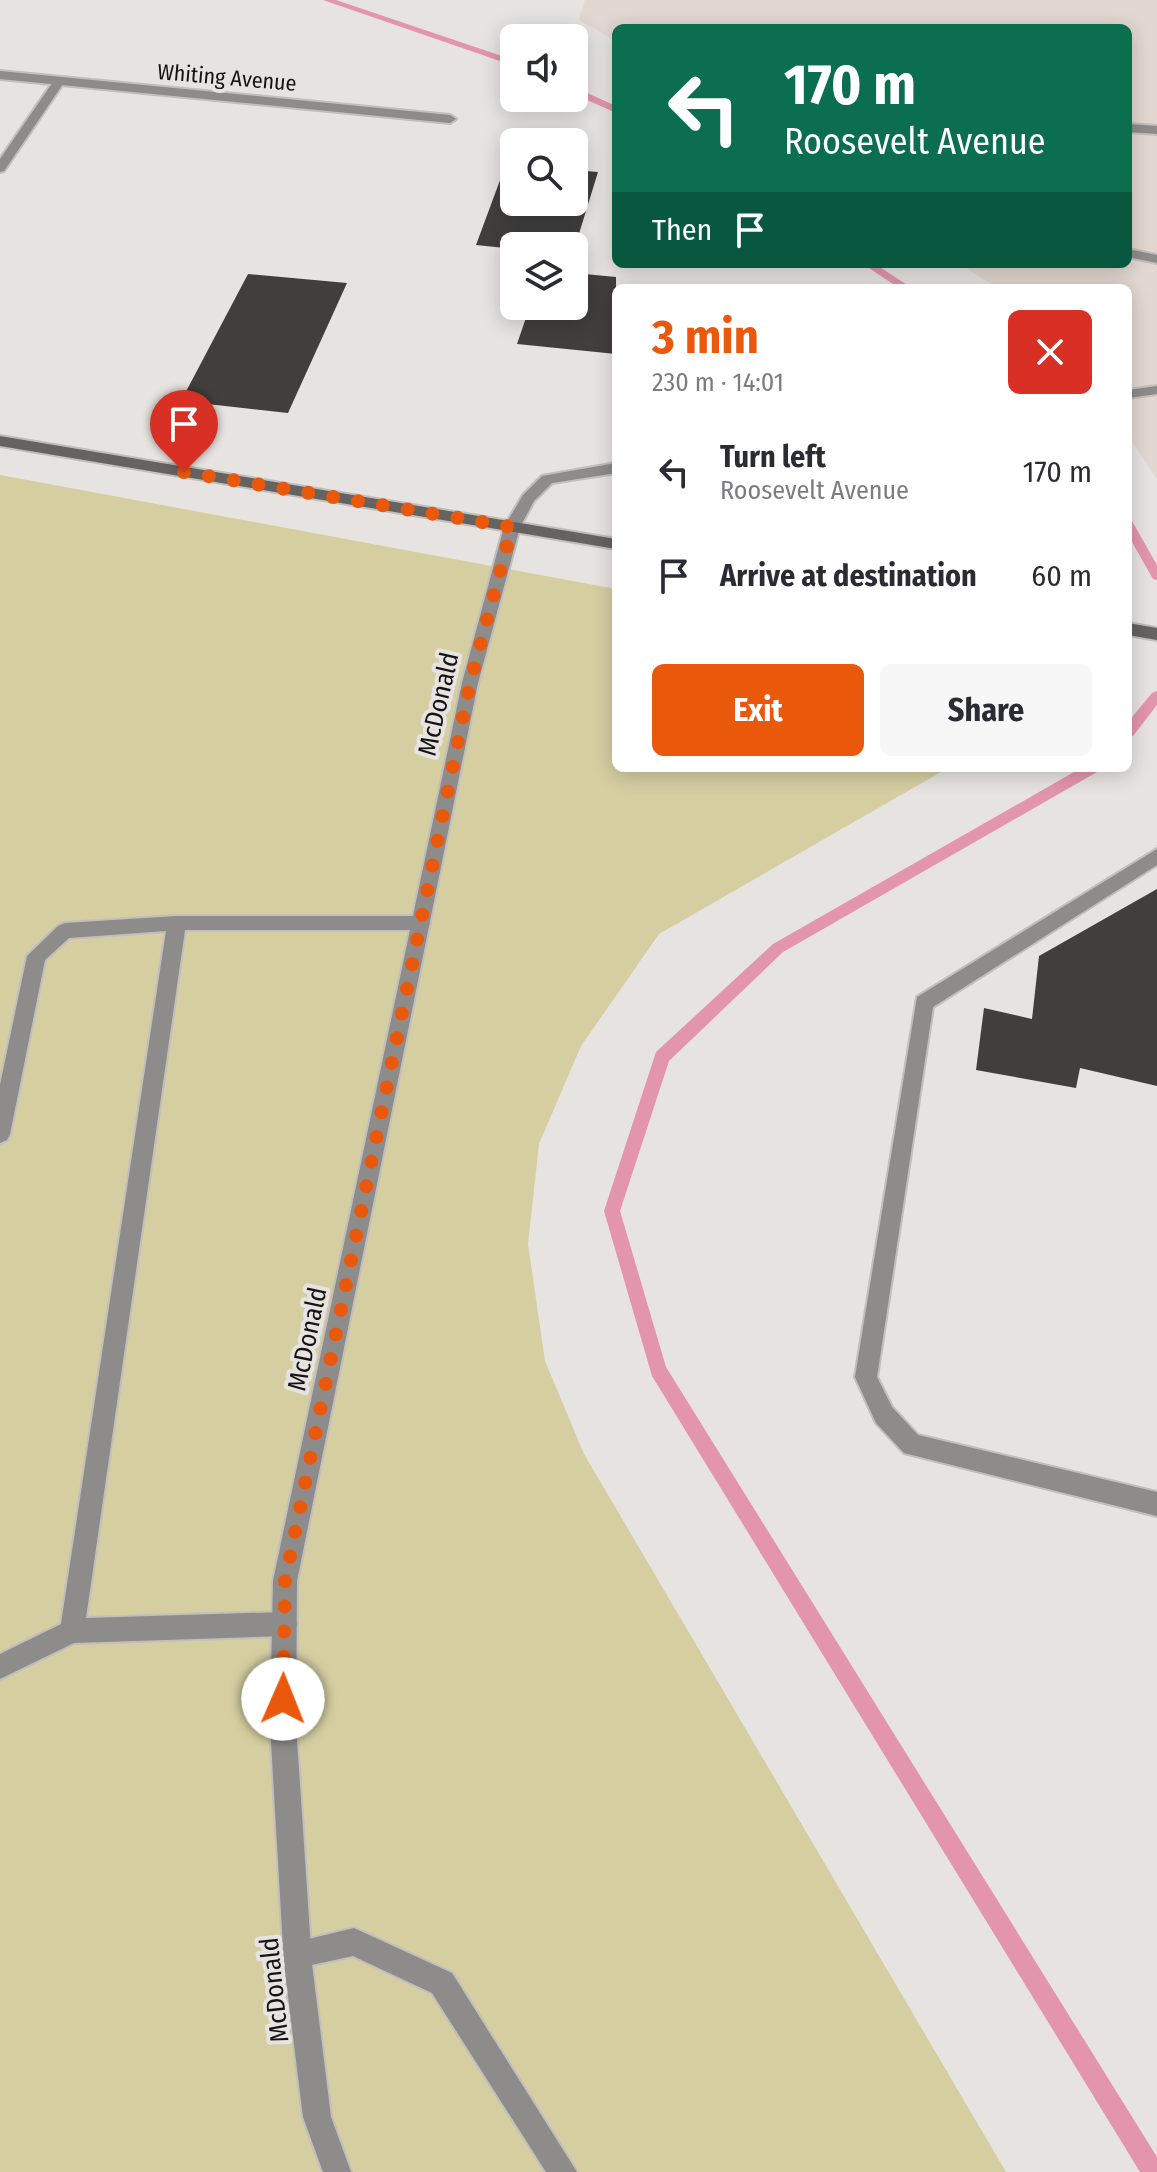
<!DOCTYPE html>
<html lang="en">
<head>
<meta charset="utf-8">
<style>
  body { margin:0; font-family:"Fira Sans Condensed",sans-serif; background:#f7f7f7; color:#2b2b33; height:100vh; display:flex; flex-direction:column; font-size:30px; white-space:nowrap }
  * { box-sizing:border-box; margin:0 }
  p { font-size:26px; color:#7c7c81 }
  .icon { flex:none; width:44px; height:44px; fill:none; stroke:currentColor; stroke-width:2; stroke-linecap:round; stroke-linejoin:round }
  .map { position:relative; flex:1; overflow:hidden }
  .sheet { position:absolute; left:612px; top:284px; width:520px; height:488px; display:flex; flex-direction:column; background:#fff; border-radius:12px; box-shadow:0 4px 20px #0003 }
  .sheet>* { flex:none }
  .banner { position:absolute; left:612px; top:24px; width:520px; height:244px; border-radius:12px; box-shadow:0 4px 20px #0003; background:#0b6e4f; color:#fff; overflow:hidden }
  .tools { position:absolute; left:500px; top:24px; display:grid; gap:16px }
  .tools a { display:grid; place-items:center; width:88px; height:88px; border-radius:12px; background:#fff; box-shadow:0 4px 20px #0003; font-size:40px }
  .pin { position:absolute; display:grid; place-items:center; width:68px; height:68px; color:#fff; margin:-82px -34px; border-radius:50% 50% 50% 0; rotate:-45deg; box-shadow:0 0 8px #0007 }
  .pin .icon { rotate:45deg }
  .me { position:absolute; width:88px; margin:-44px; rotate:1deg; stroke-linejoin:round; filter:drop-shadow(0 0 6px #0008) }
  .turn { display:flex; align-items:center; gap:28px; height:168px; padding:0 40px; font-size:36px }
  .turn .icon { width:104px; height:104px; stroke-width:2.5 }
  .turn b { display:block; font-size:56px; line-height:68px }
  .then { display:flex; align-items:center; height:76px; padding:0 40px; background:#0003; gap:16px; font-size:30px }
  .round { display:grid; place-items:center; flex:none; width:84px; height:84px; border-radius:12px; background:#f7f7f7 }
  .head { display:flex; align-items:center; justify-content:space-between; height:136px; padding:0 40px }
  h1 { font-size:48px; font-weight:700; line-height:60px; color:#ea580c }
  .primary-button { display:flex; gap:16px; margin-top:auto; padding:16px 40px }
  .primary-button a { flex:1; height:92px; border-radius:12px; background:#ea580c; color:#fff; font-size:32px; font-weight:700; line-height:92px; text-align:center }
  .primary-button a+a { background:#f7f7f7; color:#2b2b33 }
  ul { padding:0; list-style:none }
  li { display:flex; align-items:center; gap:24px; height:104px; padding:0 40px }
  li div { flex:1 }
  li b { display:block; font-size:30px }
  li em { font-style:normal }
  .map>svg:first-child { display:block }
</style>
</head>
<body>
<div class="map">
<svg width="1157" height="2172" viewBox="0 0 1157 2172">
  <rect width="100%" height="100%" fill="#e7e3e1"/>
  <!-- built -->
  <polygon fill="#e2d7d1" points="585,0 1157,0 1157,479 1128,436 1128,288 997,288 960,264 1128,264 1128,28 616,28 616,41 579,20"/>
  <!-- green -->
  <polygon fill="#d4cea1" points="0,475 616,589 616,768 948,768 659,934 581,1046 539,1144 528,1244 545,1361 584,1454 1006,2172 0,2172"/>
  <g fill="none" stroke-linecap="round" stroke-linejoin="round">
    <!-- stream -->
    <g fill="#e395ab" fill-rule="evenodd">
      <polygon points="323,0 336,0 514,60 514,66"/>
      <polygon points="574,87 616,106 616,113 574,94"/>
      <polygon points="863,264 875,264 912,288 899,288"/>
      <polygon points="1128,520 1132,521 1157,565 1157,580 1153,579 1128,535"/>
      <polygon points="1157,691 1157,705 1133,736 1128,737 1128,722 1152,693"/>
      <polygon points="1081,768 1099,768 1097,772 783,952 669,1061 620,1211 666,1367 1157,2157 1157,2172 1140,2172 652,1376 604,1211 656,1052 773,944"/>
    </g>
  </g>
  <!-- building -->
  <g fill="#423e3e">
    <polygon points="506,164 514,164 514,202 574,202 574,170 598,172 574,250 574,246 514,246 514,249 476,245"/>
    <polygon points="574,273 616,277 616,354 517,344 530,306 574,306"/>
    <polygon points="248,274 347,283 288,413 181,401"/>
    <polygon points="1157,889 1157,1086 1080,1068 1076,1088 976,1070 984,1008 1032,1019 1039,956"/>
  </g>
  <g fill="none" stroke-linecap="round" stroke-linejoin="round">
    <defs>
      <g id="lane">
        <polygon points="55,79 65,81 4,171 0,172 0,159"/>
        <polygon points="1128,124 1157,126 1157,134 1128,132"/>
        <polygon points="1128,249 1157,255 1157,263 1128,257"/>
        <polygon points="1157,849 1157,865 933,1007 877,1377 892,1407 918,1435 1157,1492 1157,1516 904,1453 876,1423 855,1377 917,997"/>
        <polygon points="177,916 421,916 428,918 430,923 428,928 421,930 185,930 86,1618 285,1612 294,1615 297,1624 294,1633 285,1636 74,1643 0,1679 0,1654 61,1624 166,931 69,938 45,960 10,1134 7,1140 0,1143 0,1085 27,956 58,926 65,923"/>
        <polygon points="354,1928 452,1973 577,2172 546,2172 432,1993 353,1956 298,1968 288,1964 284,1954 288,1944"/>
      </g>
      <g id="street">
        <polygon points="0,71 450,115 456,119 450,123 0,79"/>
        <polygon points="1157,386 1157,394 1128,398 1128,390"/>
        <polygon points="616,463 616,473 552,483 534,501 520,527 478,683 297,1581 296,1725 312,1964 331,2117 351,2172 323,2172 303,2117 284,1964 270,1725 273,1581 462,683 504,527 523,495 542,476"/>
      </g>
      <g id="secondary">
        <polygon points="0,436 616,539 616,549 0,446"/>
        <polygon points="1128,623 1157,628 1157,640 1128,635"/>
      </g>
    </defs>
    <!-- lane casing -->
    <use href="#lane" stroke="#c1bebc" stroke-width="4"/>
    <!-- street casing -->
    <use href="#street" stroke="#c1bebc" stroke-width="4"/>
    <!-- secondary casing -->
    <use href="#secondary" stroke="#c1bebc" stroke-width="4"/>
    <!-- lane -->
    <use href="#lane" fill="#8d8c8b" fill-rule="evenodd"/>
    <!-- street -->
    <use href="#street" fill="#8d8c8b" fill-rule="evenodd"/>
    <!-- secondary -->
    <use href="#secondary" fill="#646361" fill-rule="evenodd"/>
  </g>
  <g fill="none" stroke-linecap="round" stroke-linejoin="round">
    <!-- route -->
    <polyline stroke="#ea580c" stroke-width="14" stroke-dasharray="0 25.2" points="184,472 512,527 470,683 285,1581 283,1699"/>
  </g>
  <g text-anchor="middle" stroke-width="8" stroke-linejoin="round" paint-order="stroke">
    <!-- far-street labels -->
    <g font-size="22" fill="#151413" stroke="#e7e3e1">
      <text transform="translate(227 77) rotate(5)" y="8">Whiting Avenue</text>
    </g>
    <!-- street labels -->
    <g font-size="26" fill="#151413" stroke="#e7e3e1">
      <text transform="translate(438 704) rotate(-77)" y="9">McDonald</text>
      <text transform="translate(307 1339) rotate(-78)" y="9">McDonald</text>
      <text transform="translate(274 1990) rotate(-96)" y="9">McDonald</text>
    </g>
  </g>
</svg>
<div class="tools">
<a><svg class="icon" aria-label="sound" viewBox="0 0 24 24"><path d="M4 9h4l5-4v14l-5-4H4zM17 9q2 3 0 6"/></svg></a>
<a><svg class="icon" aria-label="search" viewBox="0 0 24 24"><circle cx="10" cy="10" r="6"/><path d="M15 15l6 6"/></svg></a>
<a><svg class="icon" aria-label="layers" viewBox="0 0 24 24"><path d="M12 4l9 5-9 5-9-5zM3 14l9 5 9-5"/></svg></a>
</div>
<div class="pin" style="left:184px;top:472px;background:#d93025"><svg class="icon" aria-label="arrive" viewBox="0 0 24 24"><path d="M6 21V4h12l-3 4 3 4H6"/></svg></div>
<svg class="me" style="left:283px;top:1699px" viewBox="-20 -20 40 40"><circle r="19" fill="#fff"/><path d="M0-13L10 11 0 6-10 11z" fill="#ea580c"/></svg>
<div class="banner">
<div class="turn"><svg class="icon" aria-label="left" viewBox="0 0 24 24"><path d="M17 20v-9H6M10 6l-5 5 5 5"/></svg><div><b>170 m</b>Roosevelt Avenue</div></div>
<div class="then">Then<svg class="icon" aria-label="arrive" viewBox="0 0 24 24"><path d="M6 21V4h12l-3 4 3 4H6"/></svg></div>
</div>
<section class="sheet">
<div class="head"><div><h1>3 min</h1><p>230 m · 14:01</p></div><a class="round" style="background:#d93025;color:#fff"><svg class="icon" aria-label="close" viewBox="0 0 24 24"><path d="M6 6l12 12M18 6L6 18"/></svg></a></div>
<ul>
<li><svg class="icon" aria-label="left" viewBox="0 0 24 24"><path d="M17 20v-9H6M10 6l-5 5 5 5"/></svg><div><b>Turn left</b><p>Roosevelt Avenue</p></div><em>170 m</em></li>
<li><svg class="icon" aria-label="arrive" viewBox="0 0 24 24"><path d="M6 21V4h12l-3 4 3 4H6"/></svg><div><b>Arrive at destination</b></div><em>60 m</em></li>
</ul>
<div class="primary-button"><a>Exit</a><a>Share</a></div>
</section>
</div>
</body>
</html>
